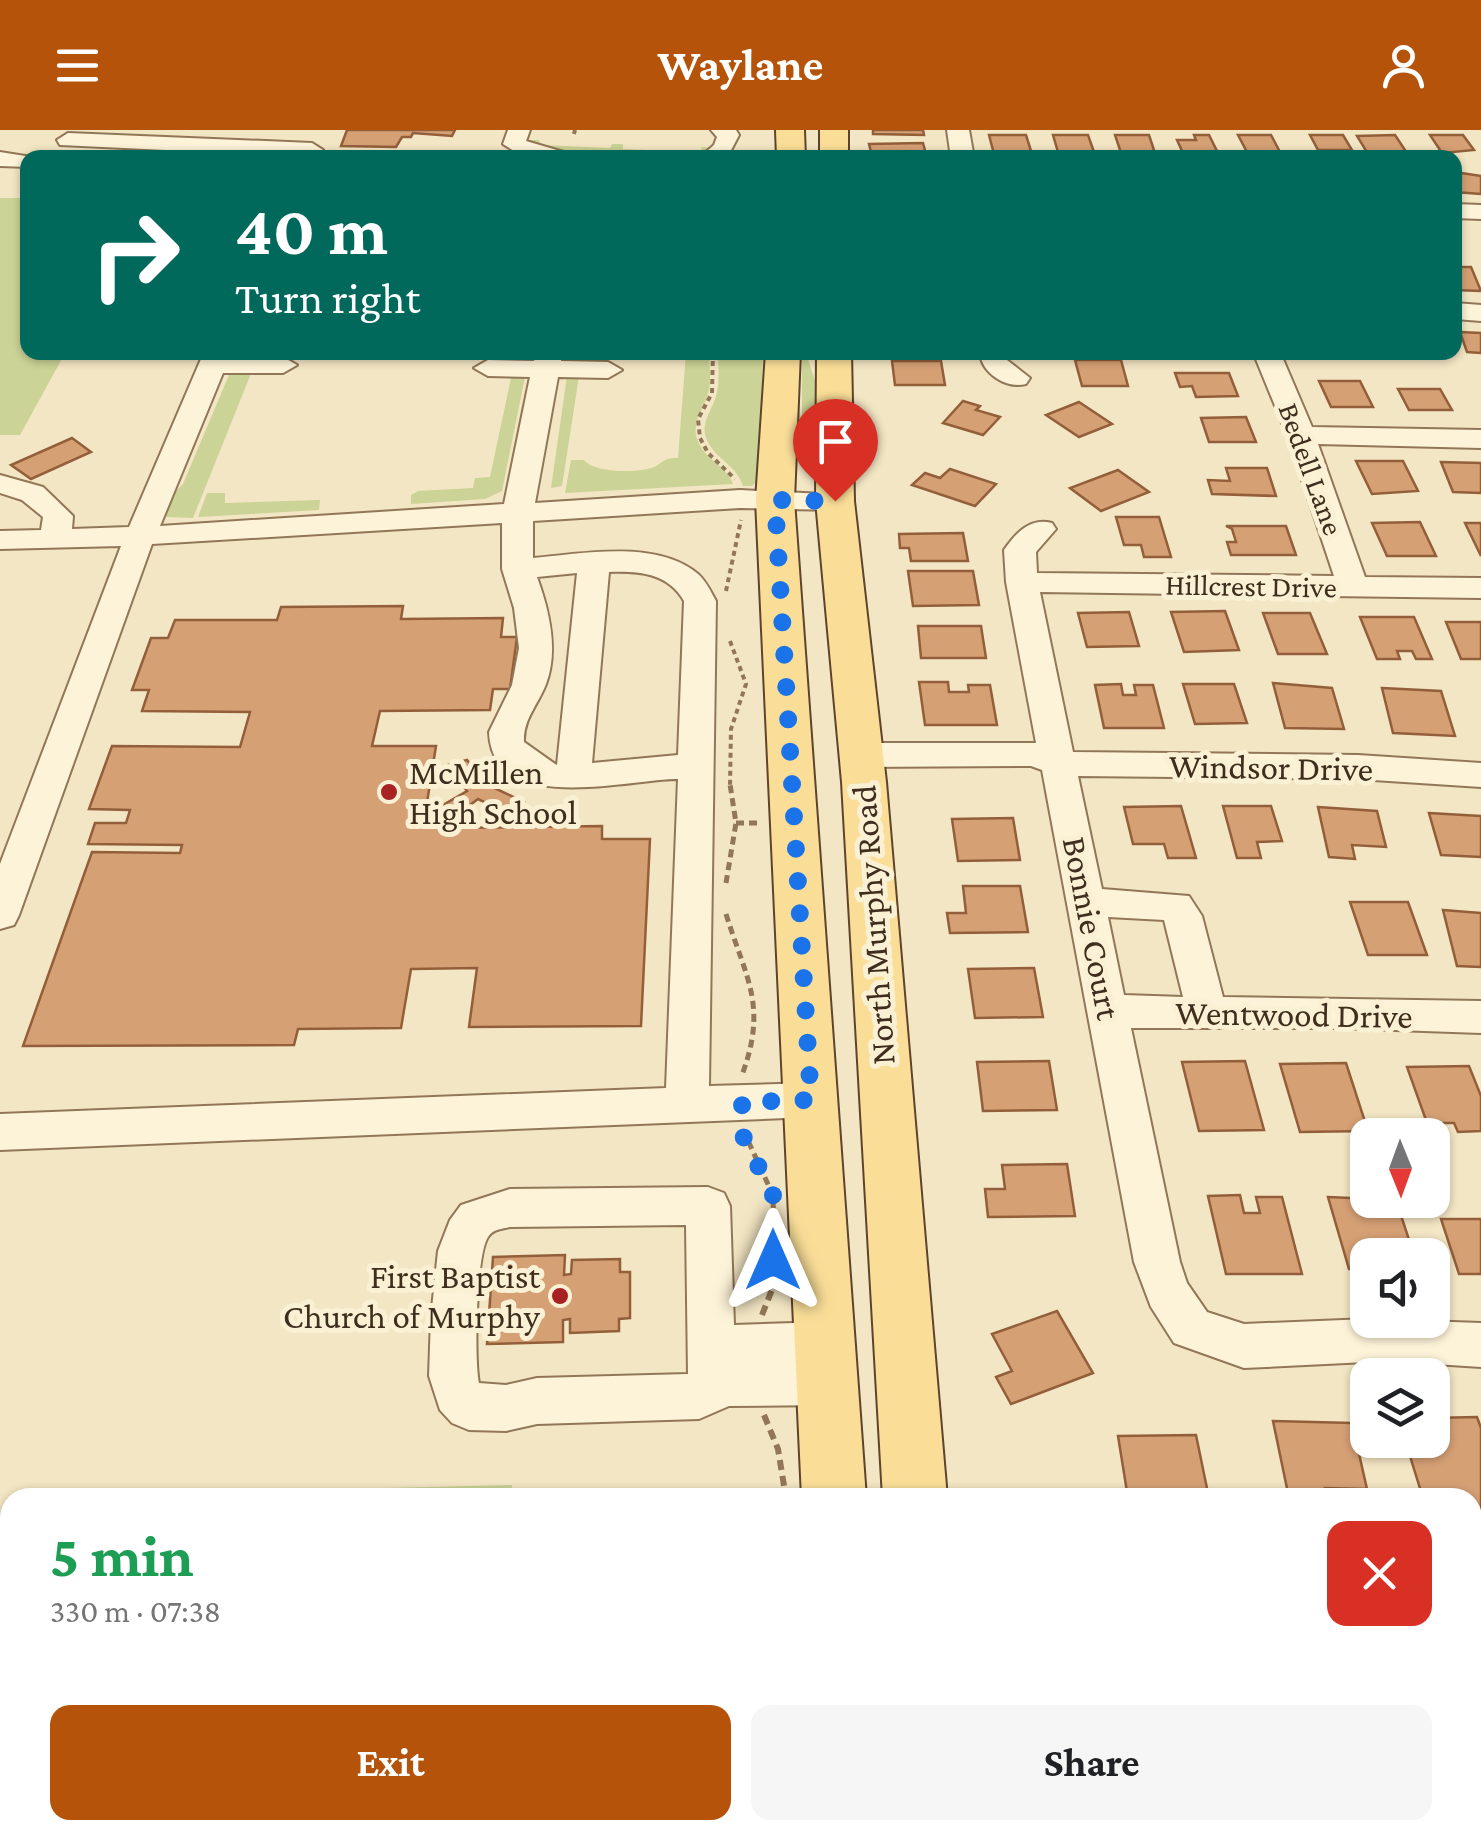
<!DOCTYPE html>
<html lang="en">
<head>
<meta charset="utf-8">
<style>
  body { margin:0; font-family:"Crimson Pro",serif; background:#f6f6f6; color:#202124; height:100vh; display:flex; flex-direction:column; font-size:38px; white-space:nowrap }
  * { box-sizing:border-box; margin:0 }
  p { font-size:32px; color:#757577 }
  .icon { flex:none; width:55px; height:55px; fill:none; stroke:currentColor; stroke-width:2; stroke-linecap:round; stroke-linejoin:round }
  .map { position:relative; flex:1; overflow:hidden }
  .panel { position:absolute; left:0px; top:1358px; width:1482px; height:352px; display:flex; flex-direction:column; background:#fff; border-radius:30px 30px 0 0; box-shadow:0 2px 8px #0004 }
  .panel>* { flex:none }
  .top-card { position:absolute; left:20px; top:20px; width:1442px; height:210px; border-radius:20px; box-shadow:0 2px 8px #0004; background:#00695c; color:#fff; overflow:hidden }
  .needle { width:65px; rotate:179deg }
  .fabs { position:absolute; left:1350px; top:988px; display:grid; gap:20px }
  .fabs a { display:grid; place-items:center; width:100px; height:100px; border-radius:20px; background:#fff; box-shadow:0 2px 8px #0004; font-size:50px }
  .pin { position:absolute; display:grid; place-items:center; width:85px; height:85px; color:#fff; margin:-102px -42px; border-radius:50% 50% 50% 0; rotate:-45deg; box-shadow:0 0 10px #0007 }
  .pin .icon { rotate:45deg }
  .me { position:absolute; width:110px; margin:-55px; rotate:0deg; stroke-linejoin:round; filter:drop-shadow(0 0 8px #0008) }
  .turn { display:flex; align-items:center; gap:35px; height:210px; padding:0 50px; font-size:45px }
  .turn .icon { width:130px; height:130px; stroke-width:2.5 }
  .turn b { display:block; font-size:70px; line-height:85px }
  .round { display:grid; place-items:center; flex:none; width:105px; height:105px; border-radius:20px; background:#f6f6f6 }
  .summary { display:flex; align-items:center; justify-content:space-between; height:170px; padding:0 50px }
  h1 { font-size:60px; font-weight:700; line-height:75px; color:#1e9e55 }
  .primary-button { display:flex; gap:20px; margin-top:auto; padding:20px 50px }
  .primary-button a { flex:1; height:115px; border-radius:20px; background:#b45309; color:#fff; font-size:40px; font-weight:700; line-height:115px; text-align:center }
  .primary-button a+a { background:#f6f6f6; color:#202124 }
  header { display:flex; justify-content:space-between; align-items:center; height:130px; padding:0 50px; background:#b45309; color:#fff; font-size:45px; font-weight:700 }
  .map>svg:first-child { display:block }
</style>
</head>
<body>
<header><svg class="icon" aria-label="menu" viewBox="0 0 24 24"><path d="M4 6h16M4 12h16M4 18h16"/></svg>Waylane<svg class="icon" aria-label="person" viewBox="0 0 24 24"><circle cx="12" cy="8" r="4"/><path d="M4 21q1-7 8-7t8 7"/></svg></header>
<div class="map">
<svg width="1481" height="1708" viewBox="0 0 1481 1708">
  <rect width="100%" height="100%" fill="#f3e6c4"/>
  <!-- green -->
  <g fill="#cbd396">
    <polygon points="531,10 539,10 540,15 610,18 612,14 623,14 623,19 700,22 702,17 711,18 702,25 682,27 547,22 527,13"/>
    <polygon points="0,68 27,68 28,222 166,223 163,228 64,225 20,305 0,305"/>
    <path d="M686,223H709C709,235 712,251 708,264C702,283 688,296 701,317C710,332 727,337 733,354L565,363L571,330H584C593,343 642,344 656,336C666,330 665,328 678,328Z"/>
    <path d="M718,223H763L759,349L752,356H743C737,336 719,331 709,314C697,293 713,282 717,262C720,250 718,235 718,223Z"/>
    <polygon points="802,226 807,226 819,263 819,336 810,335 802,326"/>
    <polygon points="252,241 193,388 167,387 164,384 165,372 183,354 229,245"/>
    <polygon points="498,245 525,247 502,361 485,369 411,374 411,365 418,361 473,358 475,348 490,347 511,248"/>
    <polygon points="567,246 579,246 562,356 551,358"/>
    <polygon points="207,363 225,363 225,373 320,370 319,380 198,387"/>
    <polygon points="512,1355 511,1367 384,1367 385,1358"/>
    <polygon points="1472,1499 1481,1499 1481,1708 1008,1708 1008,1700 1472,1700"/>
  </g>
  <!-- building -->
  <g fill="#d6a075" stroke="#935f3a" stroke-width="2.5">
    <polygon points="455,0 452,6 413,3 411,7 402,7 396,17 341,16 347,0"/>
    <polygon points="873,0 923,0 924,5 873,4"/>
    <polygon points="989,5 1026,5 1032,24 994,24"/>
    <polygon points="1053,5 1088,5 1094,22 1058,22"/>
    <polygon points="1115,5 1149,5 1155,23 1121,23"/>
    <polygon points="1194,5 1209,5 1218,23 1183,23 1177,10 1196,10"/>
    <polygon points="1238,5 1271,5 1280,22 1247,22"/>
    <polygon points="1310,5 1343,5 1352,20 1318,20"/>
    <polygon points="1395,5 1407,23 1368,24 1357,6"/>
    <polygon points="1430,5 1463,5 1474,20 1442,23"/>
    <polygon points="923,13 927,28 882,28 881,22 871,22 869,14"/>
    <polygon points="1455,42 1481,46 1481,64 1455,62"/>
    <polygon points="1455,137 1471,137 1481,161 1455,160"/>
    <polygon points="1460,202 1481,203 1481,223 1467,222"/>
    <polygon points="67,222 166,222 164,227 65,227"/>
    <polygon points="1075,230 1121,230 1128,256 1082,256"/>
    <polygon points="892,231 941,231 945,255 895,255"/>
    <polygon points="1175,243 1229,243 1238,266 1196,267 1192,256 1180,257"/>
    <polygon points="1319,251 1360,251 1373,277 1331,277"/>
    <polygon points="1398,259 1440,259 1452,280 1409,280"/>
    <polygon points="963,271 980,276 976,280 1000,287 983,305 943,293"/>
    <polygon points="1079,272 1112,294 1079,307 1046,285"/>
    <polygon points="1246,287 1256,312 1209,312 1201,288"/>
    <polygon points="72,308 91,322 31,349 11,335"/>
    <polygon points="1356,331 1403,331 1418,361 1372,364"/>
    <polygon points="1441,332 1481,333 1481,363 1453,362"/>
    <polygon points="1226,338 1267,338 1276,366 1212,364 1208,350 1230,351"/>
    <polygon points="950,339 996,354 975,376 912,355 925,343 940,348"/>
    <polygon points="1118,340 1149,362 1101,381 1070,358"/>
    <polygon points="1116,387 1159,387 1171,427 1144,427 1141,415 1124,415"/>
    <polygon points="1420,392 1436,426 1387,426 1372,393"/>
    <polygon points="1465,393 1481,393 1481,426"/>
    <polygon points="1226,396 1286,396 1296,425 1231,425 1227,412 1236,412 1232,399"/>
    <polygon points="963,403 968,431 911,431 909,418 900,418 899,404"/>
    <polygon points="908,441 973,441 979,475 913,476"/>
    <polygon points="403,476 401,489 503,488 501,507 517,507 510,559 493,559 490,580 380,581 372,616 436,616 426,679 436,679 467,661 448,635 467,630 488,655 524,672 514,686 478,669 450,690 448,698 602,696 602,709 650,709 641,896 469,897 477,838 411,839 401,898 298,899 294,915 23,916 92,722 180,723 182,715 88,714 95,693 126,693 130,680 89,679 112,616 240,617 250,582 142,581 149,560 132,560 151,508 168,508 175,490 277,490 281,477"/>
    <polygon points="1225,481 1239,520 1184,522 1171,482"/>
    <polygon points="1129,482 1139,516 1087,517 1078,483"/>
    <polygon points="1263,483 1310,483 1327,524 1278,524"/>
    <polygon points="1360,487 1414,487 1432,529 1416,529 1412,521 1397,521 1400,529 1377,529"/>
    <polygon points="1446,492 1481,492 1481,529 1461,529"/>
    <polygon points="918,496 981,496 986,528 921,528"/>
    <polygon points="919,552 948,552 949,562 969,562 968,555 990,555 997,595 925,595"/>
    <polygon points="1273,553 1332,558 1344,599 1285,598"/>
    <polygon points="1121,554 1123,565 1136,565 1134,555 1153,555 1164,598 1104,598 1095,555"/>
    <polygon points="1183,554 1234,554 1247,593 1195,594"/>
    <polygon points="1382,558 1441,561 1455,606 1393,603"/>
    <polygon points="1181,676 1196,728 1168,728 1164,714 1133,714 1124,677"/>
    <polygon points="1223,676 1271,676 1282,711 1257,712 1261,728 1237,728"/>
    <polygon points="1318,677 1377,681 1386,717 1352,715 1355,729 1329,727"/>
    <polygon points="1429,683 1481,686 1481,727 1441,725"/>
    <polygon points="1013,688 1020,730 958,731 952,689"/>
    <polygon points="963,756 1020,756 1028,802 950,803 947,783 966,783"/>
    <polygon points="1350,772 1408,772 1427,825 1368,825"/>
    <polygon points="1443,780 1481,783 1481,837 1457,836"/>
    <polygon points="1034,838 1043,887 975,888 968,839"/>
    <polygon points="1049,931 1057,980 983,981 977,932"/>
    <polygon points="1245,931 1264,1000 1199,1001 1182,932"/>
    <polygon points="1346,933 1368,1001 1300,1002 1280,934"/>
    <polygon points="1469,936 1481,966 1481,1001 1458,1002 1454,993 1427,993 1407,937"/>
    <polygon points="1067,1034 1075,1086 988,1087 985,1059 1005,1059 1002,1035"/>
    <polygon points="1240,1065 1244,1083 1260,1083 1256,1067 1282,1067 1302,1144 1226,1144 1208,1066"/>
    <polygon points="1328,1067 1396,1070 1414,1125 1368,1125 1368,1138 1349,1139"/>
    <polygon points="1441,1089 1481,1089 1481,1144 1459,1144"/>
    <polygon points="565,1125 564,1145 571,1144 572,1130 620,1129 620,1142 630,1142 630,1188 619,1189 619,1201 570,1203 570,1189 563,1190 563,1212 487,1214 493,1127"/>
    <polygon points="1057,1181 1093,1243 1011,1274 996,1247 1012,1241 992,1204"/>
    <polygon points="1477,1287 1481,1298 1481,1382 1472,1382 1472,1368 1423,1368 1405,1310 1432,1310 1432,1288"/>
    <polygon points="1273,1291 1352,1293 1367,1359 1325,1358 1327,1368 1289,1368"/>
    <polygon points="1196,1305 1209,1368 1128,1368 1118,1306"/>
    <rect x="561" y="1700" width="65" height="8"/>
  </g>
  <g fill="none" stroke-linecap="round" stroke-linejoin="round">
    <defs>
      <g id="minor">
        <polygon points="508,0 530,0 526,11 567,23 570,28 525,28 503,14"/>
        <polygon points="711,0 736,0 739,5 727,28 699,28 714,15 717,7"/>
        <polygon points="947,0 969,0 974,28 951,28"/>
        <polygon points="68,3 312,13 323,20 312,27 60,15 57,10"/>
        <polygon points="0,22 38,28 28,28 28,37 0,36"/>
        <polygon points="1455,74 1481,75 1481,89 1455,88"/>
        <polygon points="1455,173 1481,175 1481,191 1455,189"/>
        <path d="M204,222L283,227L297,235L283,243H223L160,396L504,374L530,247L488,246L474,238L488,230L534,231L535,222H562L561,231L608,232L622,240L608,248L558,247L535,373L740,360L846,365L850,371L846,377L835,380L740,378L533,391V428C582,424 656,409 698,444C706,451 711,462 716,471L709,956L811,953L826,958L832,970L826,982L811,987L0,1020V984L666,958L678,649C627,649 492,687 489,602L512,555L519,518L514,478L502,439V393L152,414L19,785L14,795L0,799V734L121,416L0,419V401L41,400L43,387L22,370L0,363V345L43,357L73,386L72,399L129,397ZM609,442C639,441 668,443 684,471L678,625L592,633ZM577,443L557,635L555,634L524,612C523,589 538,575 546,554C559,520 549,480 537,447Z"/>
        <path d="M980,222H1007V230L1030,248L1026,254C1006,259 981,243 980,222Z"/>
        <path d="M1253,222H1280L1312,297L1481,300V318L1318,314L1365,447L1481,448V468L1040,462L1073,622L1358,625L1481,633V657L1358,649L1078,646L1102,759L1189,766L1202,786L1223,867L1481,871V903L1338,898H1131L1180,1132L1187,1153L1207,1182L1244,1194L1368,1189L1481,1193V1237L1387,1231L1244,1238L1174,1213L1151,1177L1134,1132L1042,640L1031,636L861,637L849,633L843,625L849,617L861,613H1036L1006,452L1004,420C1016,403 1030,387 1052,393L1056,399L1036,422L1037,443L1334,446L1287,305ZM1108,787L1164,790L1183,867L1124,865Z"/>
        <path d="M708,1057L724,1063L730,1076L734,1195L826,1192L843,1199L850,1214L843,1229L833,1233L845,1237L852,1253L845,1269L828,1275L729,1276L699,1289L537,1294L506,1301L469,1300L452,1293L440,1280L429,1246L431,1188L438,1121L450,1090L461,1075L510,1059ZM686,1095L688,1244L537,1248L506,1255L479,1253C474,1230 476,1125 488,1107C493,1099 502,1099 510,1097Z"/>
        <rect x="0" y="1565" width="10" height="56"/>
      </g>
      <g id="major">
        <polygon points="776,0 804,0 805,28 777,28"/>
        <rect x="820" y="0" width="28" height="28"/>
        <polygon points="766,222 800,222 794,370 866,1368 802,1368 756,370"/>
        <polygon points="817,222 851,222 854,371 886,652 947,1368 883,1368 842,652 816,371"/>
        <rect x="814" y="1700" width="72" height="8"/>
        <rect x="904" y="1700" width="72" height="8"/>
      </g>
    </defs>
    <!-- minor casing -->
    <use href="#minor" stroke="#917757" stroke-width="4"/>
    <!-- major casing -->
    <use href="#major" stroke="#5e442c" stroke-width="4"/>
    <!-- path-far2 -->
    <g stroke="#917757" stroke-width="4" stroke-dasharray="5 4" stroke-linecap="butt">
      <polyline points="574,4 575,0"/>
      <polyline points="713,222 712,263 698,289 700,308 708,323 735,349"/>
      <polyline points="726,461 741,390"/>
      <polyline points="730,511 746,554 731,599 730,656"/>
    </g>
    <!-- path-far1 -->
    <g stroke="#917757" stroke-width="5" stroke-dasharray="8 5" stroke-linecap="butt">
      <polyline points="736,693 758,693"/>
      <polyline points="726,753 736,693 730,654"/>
      <path d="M726,784C746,849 768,875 742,945"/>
      <polyline points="743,1000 773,1065 774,1121"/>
    </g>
    <!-- path -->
    <g stroke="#917757" stroke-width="6" stroke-dasharray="10 6" stroke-linecap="butt">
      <polyline points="762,1185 775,1152 774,1118"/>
      <polyline points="764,1285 778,1319 786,1368"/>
      <polyline points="1472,1563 1481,1564"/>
    </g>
    <!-- minor -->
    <use href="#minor" fill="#fdf3d8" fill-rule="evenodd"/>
    <!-- major -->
    <use href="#major" fill="#fade98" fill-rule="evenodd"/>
  </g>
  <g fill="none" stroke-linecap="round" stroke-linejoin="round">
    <!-- route -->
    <polyline stroke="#1a73e8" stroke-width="18" stroke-dasharray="0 32.4" points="773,1130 773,1065 743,1006 742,972 811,970 775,370 835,371"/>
  </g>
  <!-- markers -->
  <g fill="#a72220" stroke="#faf0d4" stroke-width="4">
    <circle cx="389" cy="662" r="10"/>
    <circle cx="560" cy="1166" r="10"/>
  </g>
  <g text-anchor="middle" stroke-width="10" stroke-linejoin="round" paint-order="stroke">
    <!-- far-street labels -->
    <g font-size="30" fill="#3f2e1d" stroke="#faf0d4">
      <text transform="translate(1311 339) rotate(70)" y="10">Bedell Lane</text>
      <text transform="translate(1251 456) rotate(1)" y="10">Hillcrest Drive</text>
    </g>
    <!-- street labels -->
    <g font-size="35" fill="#3f2e1d" stroke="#faf0d4">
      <text transform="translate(1271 637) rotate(1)" y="12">Windsor Drive</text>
      <text transform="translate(873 795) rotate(-94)" y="12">North Murphy Road</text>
      <text transform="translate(1092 798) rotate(79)" y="12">Bonnie Court</text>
      <text transform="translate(1294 884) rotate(1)" y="12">Wentwood Drive</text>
    </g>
    <!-- poi labels -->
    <g font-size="35" fill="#3f2e1d" stroke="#faf0d4" text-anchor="start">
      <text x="409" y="654">McMillen<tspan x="409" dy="40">High School</tspan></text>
      <text x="540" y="1158" text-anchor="end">First Baptist<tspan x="540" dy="40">Church of Murphy</tspan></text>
    </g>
  </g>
</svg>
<div class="fabs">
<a><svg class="needle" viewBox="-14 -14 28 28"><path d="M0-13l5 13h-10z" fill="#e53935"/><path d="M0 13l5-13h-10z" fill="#757577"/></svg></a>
<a><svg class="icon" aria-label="sound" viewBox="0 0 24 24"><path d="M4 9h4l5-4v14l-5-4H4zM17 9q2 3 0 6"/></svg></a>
<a><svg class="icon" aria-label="layers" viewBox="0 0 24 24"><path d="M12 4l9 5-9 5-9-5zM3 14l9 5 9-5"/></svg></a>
</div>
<div class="pin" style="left:835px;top:371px;background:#d93025"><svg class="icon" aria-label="arrive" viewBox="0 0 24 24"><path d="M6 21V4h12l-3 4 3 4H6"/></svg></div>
<svg class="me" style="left:773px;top:1130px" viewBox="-20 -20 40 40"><path d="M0-17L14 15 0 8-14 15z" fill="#1a73e8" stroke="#fff" stroke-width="4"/></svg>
<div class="top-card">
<div class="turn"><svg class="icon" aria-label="right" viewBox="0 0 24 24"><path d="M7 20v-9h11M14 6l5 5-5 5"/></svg><div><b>40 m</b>Turn right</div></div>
</div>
<section class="panel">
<div class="summary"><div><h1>5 min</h1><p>330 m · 07:38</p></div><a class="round" style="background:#d93025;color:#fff"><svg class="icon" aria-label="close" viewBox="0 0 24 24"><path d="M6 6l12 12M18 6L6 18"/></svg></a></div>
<div class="primary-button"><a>Exit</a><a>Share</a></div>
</section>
</div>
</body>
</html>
